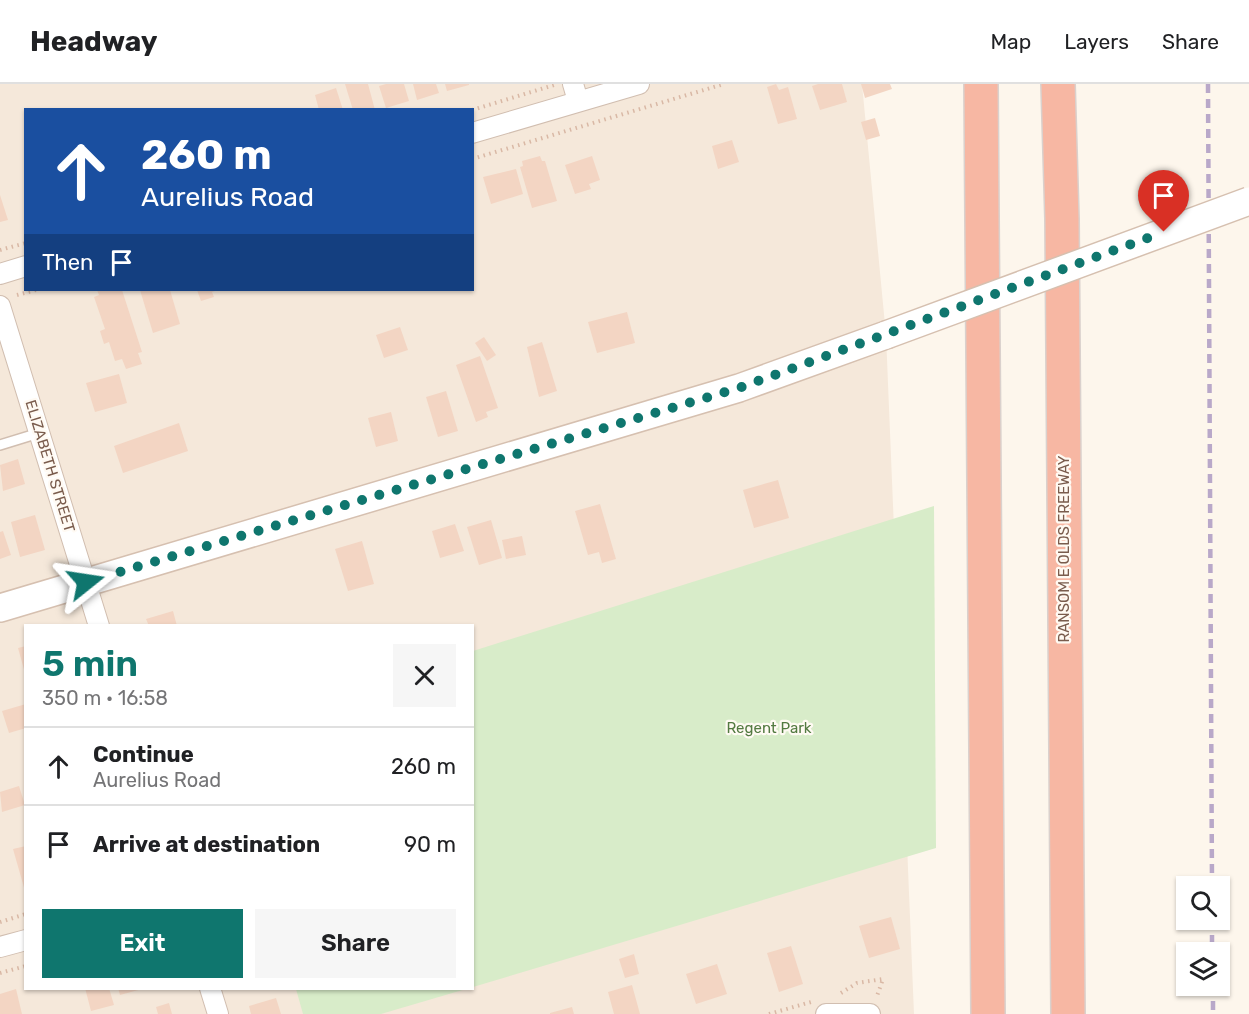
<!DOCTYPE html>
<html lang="en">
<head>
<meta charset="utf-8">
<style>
  body { margin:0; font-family:Rubik,sans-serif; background:#f6f6f6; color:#202124; height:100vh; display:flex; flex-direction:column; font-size:22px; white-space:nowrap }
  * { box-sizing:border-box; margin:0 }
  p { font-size:20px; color:#757577 }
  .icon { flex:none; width:33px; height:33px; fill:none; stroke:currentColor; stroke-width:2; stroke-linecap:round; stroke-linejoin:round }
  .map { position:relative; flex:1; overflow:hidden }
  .side { position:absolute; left:24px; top:540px; width:450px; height:366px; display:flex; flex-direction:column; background:#fff; border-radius:0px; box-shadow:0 2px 4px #0004 }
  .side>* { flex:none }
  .guide { position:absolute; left:24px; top:24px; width:450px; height:183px; border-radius:0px; box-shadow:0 2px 4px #0004; background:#1a4fa0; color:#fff; overflow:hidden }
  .tools { position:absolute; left:1176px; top:792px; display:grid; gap:12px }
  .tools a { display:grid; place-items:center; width:54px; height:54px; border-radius:0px; background:#fff; box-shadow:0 2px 4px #0004; font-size:30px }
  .pin { position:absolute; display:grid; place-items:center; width:51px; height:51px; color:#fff; margin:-62px -26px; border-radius:50% 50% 50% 0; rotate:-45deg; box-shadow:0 0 6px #0007 }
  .pin .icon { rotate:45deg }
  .me { position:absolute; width:66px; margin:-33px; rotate:75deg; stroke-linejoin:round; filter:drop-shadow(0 0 4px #0008) }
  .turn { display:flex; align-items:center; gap:21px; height:126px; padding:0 18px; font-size:27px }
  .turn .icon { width:78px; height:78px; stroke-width:2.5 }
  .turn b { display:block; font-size:42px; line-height:51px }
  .then { display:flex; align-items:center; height:57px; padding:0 18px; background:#0003; gap:12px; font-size:22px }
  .round { display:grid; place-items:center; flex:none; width:63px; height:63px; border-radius:0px; background:#f6f6f6 }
  .summary { display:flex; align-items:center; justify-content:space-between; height:102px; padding:0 18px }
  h1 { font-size:36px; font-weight:600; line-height:45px; color:#0f766e }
  .button { display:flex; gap:12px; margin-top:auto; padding:12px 18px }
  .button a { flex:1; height:69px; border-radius:0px; background:#0f766e; color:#fff; font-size:24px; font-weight:600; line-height:69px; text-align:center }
  .button a+a { background:#f6f6f6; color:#202124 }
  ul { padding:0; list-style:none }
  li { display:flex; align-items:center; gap:18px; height:78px; padding:0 18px; border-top:2px solid #e0e0e0 }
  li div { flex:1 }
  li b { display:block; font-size:22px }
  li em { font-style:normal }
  header { display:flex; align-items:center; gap:36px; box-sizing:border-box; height:84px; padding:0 30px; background:#fff; border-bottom:2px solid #e0e0e0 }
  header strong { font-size:28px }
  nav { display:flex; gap:33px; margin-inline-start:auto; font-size:21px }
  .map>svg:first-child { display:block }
</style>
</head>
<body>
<header>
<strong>Headway</strong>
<nav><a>Map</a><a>Layers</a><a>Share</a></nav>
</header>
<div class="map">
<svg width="1249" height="930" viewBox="0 0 1249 930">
  <rect width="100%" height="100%" fill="#fdf6ec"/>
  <!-- residential -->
  <path fill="#f5e8da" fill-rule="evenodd" d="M0,0H862L886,251L914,930H0ZM26,26H472V206H26ZM26,542H472V904H26Z"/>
  <!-- green -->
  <g fill="#d8ecc9">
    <polygon points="934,422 936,764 473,903 473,567"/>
    <polygon points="296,905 296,904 466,905 381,930 303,930"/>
  </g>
  <!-- building -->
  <g fill="#f3d5c3">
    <polygon points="345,0 368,0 375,26 353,26"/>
    <polygon points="386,0 404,0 409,17 386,24 379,2"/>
    <polygon points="413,0 436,0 439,9 417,16"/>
    <polygon points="445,0 469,0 469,1 447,7"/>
    <polygon points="776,0 779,6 788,3 797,35 778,40 767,3"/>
    <polygon points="818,0 842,0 847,18 820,26 812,2"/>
    <polygon points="861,0 890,0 892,5 865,14"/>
    <polygon points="336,4 343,26 319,26 315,11"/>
    <polygon points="875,34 880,52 866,56 861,38"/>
    <polygon points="732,56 739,78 718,85 712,62"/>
    <polygon points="540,72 542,77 545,77 557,117 532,124 520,83 523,82 522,77"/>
    <polygon points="592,72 600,96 589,100 591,105 575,110 565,81"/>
    <polygon points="516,85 523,110 491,120 483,93"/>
    <polygon points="0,111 8,136 0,138"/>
    <polygon points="97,206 122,206 142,268 138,269 142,280 126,285 122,275 115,277 109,258 104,260 100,247 105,245 94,213 99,211"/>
    <polygon points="140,206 170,206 180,240 153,249"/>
    <polygon points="197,206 218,206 212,208 214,213 201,217"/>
    <polygon points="627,228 635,259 597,269 588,238"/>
    <polygon points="400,243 408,266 384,274 376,251"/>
    <polygon points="484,253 496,271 487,277 475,259"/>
    <polygon points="542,258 557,307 539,313 527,263"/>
    <polygon points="480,272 498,324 486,328 488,333 476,338 456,281"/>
    <polygon points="119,290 127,319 95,328 86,299"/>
    <polygon points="446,307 458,347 438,353 426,313"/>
    <polygon points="391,328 398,357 376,363 368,334"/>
    <polygon points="179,339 188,367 123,389 114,362"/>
    <polygon points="18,375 25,400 3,407 0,381"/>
    <polygon points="778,396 789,434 754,444 743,406"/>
    <polygon points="600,420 616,475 602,479 599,468 588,471 575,427"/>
    <polygon points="35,431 45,466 20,473 11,438"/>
    <polygon points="491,436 502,474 479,481 467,443"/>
    <polygon points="455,440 464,467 440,474 432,447"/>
    <polygon points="3,447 11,471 0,475 0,448"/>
    <polygon points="522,452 526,471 506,475 502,456"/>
    <polygon points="362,457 374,500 348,507 335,465"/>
    <polygon points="173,527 177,542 149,542 146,535"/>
    <polygon points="26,562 26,589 25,589 18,564"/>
    <polygon points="26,620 26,644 9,649 2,627"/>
    <polygon points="19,702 25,721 2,728 0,708"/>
    <polygon points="26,762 26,807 25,807 13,765"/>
    <polygon points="891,833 900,865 869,874 859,842"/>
    <polygon points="791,862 803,900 779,908 767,869"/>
    <polygon points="634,870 639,890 625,894 619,875"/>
    <polygon points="717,880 727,910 696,920 686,890"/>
    <polygon points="632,901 640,930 614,930 608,908"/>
    <polygon points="85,904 109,904 114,921 91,927"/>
    <polygon points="118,904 142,904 142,905 120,911"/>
    <polygon points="16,905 22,930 0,930 0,910"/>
    <polygon points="276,914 281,930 251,930 249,922"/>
    <polygon points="169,919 172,930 158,930 156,923"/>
    <polygon points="572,923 574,930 550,930 550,929"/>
  </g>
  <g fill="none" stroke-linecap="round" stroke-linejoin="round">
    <defs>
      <polyline id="lane" points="0,361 39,349"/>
      <g id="street">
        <polyline points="573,0 578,17"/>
        <polyline points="472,49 639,0"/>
        <polyline points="0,190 26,182"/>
        <polyline points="0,222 99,542"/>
        <polyline points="0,863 26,856"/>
        <polyline points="210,904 218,930"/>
        <polyline points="826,930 870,930"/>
      </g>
      <polyline id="secondary" points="0,524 739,304 886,251"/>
      <g id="highway">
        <polyline points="981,0 988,930"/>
        <polyline points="1058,0 1062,135 1068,930"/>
      </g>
    </defs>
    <!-- lane casing -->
    <use href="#lane" stroke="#d1beb0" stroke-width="12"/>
    <!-- street casing -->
    <use href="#street" stroke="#d1beb0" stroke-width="22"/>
    <!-- secondary casing -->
    <use href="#secondary" stroke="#d6c0b0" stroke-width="30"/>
    <!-- highway casing -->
    <use href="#highway" stroke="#dad1cd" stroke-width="36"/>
    <!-- path -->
    <g stroke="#d9b8a5" stroke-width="4" stroke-dasharray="1.5 4.5" stroke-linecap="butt">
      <polyline points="472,26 554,1"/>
      <polyline points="472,75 724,0"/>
      <polyline points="0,166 26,159"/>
      <polyline points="17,211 36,206"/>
      <polyline points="0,838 26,830"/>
      <polyline points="0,889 26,882"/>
      <polyline points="841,909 857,899 883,895 877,912"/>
      <polyline points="769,930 811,918"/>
    </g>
    <!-- lane -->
    <use href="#lane" stroke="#fff" stroke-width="9"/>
    <!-- street -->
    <use href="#street" stroke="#fff" stroke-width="20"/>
    <!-- secondary -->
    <use href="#secondary" stroke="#fff" stroke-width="27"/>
    <!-- highway -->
    <use href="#highway" stroke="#f7b7a3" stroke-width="33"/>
    <!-- rail -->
    <g stroke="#b9a8c9" stroke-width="4.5" stroke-dasharray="9 6" stroke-linecap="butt">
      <polyline points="1208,0 1212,802"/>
      <polyline points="1212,836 1212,868"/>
      <polyline points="1213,902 1213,930"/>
    </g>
    <defs>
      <polyline id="secondary-bridge" points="886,251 1249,117"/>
    </defs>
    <!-- secondary-bridge casing -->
    <use href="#secondary-bridge" stroke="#d6c0b0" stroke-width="30" stroke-linecap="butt"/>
    <!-- secondary-bridge -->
    <use href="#secondary-bridge" stroke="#fff" stroke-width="27"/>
  </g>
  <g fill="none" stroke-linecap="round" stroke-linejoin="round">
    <!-- route -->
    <polyline stroke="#0f766e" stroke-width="10" stroke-dasharray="0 18" points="86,498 739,304 1164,148"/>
  </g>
  <g text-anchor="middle" stroke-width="4.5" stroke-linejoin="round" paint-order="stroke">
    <!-- street labels -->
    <g font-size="15" fill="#7a5c4d" stroke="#fffaf3">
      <text transform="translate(50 382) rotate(73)" y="5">ELIZABETH STREET</text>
      <text transform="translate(1064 465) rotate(-90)" y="5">RANSOM E OLDS FREEWAY</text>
    </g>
    <!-- park labels -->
    <g font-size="15" fill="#537a41" stroke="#fffaf3">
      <text x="769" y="649">Regent Park</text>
    </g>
  </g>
</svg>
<div class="tools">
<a><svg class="icon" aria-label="search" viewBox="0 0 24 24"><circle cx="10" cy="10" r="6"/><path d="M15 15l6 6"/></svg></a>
<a><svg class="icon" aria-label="layers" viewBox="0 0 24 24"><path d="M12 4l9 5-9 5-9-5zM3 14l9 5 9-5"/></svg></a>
</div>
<div class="pin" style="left:1164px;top:148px;background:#d93025"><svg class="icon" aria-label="arrive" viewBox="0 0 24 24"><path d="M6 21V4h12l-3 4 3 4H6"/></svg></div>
<svg class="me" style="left:86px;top:498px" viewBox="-20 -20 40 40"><path d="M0-17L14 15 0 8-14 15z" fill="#0f766e" stroke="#fff" stroke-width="4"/></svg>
<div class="guide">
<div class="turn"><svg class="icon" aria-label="ahead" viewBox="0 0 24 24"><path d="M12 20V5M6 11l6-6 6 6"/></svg><div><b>260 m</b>Aurelius Road</div></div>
<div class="then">Then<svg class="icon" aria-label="arrive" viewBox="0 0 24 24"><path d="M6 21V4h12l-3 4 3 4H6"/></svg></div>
</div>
<section class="side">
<div class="summary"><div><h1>5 min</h1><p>350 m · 16:58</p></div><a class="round"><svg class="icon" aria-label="close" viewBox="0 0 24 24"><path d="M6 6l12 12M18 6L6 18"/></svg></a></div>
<ul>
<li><svg class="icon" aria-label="ahead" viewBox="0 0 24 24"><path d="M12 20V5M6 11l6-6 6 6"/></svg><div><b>Continue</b><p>Aurelius Road</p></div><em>260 m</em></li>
<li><svg class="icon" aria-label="arrive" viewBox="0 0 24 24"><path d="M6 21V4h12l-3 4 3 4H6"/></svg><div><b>Arrive at destination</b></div><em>90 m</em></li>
</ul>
<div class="button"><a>Exit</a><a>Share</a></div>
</section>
</div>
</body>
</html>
